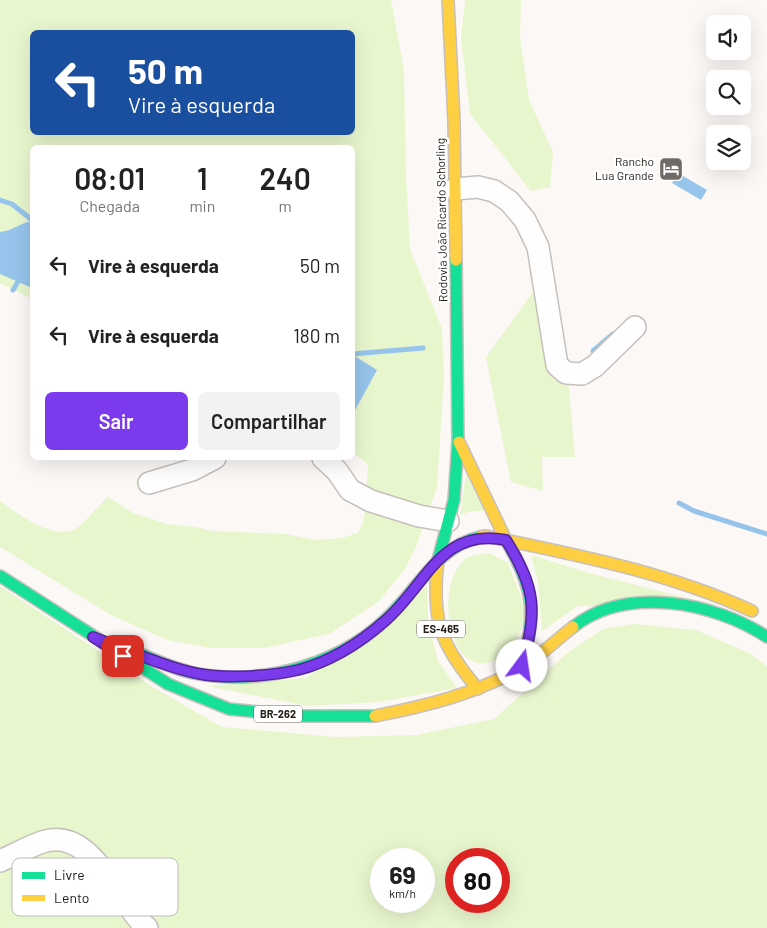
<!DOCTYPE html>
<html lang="pt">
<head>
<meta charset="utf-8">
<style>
  body { margin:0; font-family:Barlow,sans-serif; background:#f2f2f2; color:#222; height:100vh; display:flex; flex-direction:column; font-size:19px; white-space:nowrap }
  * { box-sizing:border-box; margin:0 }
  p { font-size:16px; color:#767676 }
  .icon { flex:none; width:28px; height:28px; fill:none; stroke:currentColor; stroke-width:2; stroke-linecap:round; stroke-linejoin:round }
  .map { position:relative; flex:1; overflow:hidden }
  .panel { position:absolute; left:30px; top:145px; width:325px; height:315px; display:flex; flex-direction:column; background:#fff; border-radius:8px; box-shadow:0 5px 20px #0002 }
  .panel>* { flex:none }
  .top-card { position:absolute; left:30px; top:30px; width:325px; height:105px; border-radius:8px; box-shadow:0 5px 20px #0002; background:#1a4fa0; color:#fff; overflow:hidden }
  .tools { position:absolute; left:706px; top:15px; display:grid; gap:10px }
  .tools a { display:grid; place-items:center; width:45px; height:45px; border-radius:8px; background:#fff; box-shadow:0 5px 20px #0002; font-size:25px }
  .speed { position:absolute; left:370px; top:848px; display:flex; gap:10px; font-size:25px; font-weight:700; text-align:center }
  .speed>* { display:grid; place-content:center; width:65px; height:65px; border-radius:50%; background:#fff; box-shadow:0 5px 20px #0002; line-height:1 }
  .speed small { font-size:12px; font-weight:400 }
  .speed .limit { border:8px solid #d22; background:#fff; color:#111 }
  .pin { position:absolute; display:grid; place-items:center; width:42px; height:42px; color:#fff; margin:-21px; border-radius:10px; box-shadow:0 2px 8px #0006 }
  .me { position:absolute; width:55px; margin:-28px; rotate:14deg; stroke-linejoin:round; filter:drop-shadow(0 0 4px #0008) }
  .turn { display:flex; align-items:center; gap:18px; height:105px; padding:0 15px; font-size:22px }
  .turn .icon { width:65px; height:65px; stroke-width:2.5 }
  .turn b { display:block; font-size:35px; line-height:42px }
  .eta { display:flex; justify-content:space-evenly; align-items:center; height:85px; text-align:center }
  .eta b { font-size:30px; font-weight:600; line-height:35px }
  .action { display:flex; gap:10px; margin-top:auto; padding:10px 15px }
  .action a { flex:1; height:58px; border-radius:8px; background:#7c3aed; color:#fff; font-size:20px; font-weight:600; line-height:58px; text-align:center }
  .action a+a { background:#f2f2f2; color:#222 }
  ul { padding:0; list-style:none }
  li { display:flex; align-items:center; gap:15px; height:70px; padding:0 15px }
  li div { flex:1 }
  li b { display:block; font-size:19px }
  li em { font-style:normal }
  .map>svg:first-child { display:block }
</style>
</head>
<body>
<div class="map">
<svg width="767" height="928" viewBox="0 0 767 928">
  <rect width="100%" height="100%" fill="#fcf8f5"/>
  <!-- green -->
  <g fill="#e8f6ce" fill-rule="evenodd">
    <path d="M0,0H391L404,70L406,176L410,249L442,329L444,377L437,487L416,547L405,569L378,602L329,634L264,648H211L167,640L111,615L0,547V501C17,513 56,543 77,528C88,519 97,507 108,497L133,513L167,524L196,527L213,531L286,534L315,540L342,538L358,533L364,520L368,465L352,451V148H32V299L0,283ZM32,32H352V132H32Z"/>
    <polygon points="465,0 521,0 520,38 529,100 553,152 550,187 531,191 470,114 461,38"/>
    <polygon points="538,285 567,366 575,457 542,457 543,491 511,482 486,357"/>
    <polygon points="466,474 484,511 471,511 460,515"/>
    <path d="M489,553L508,563C513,578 522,595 524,610C527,636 494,679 467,658C443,638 441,576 467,558C473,554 483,554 489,553Z"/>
    <polygon points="531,555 589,573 719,606 578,606 542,631 538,582"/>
    <path d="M0,586L156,689L222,727L335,737L416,735L494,719L567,653L603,629L633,624L696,630L749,653L767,666V928H0ZM381,859H424V901H381ZM456,859H499V901H456Z"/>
    <polygon points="427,586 428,620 438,661 457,688 379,702 308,706 207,686 306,678"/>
  </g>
  <!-- water -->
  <g fill="#96c4ea">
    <polygon points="678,173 707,190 701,200 672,183"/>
    <path d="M32,221V288L0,274V232C12,231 20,223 32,221Z"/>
    <polygon points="353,355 377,370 353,414"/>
  </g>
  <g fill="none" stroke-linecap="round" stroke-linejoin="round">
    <!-- stream -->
    <g stroke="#96c4ea" stroke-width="5">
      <polyline points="0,200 12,204 32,220"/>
      <polyline points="13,290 22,275"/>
      <polyline points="593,351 613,334"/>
      <polyline points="352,354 423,348"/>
      <polyline points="679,503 694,511 767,534"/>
    </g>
    <defs>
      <g id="street">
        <polyline points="455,189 478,187 494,191 509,201 525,220 538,247 557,365 566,373 582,374 595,366 635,327"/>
        <polyline points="323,458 337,471 350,490 371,501 419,516 448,521"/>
        <polyline points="149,483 192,470 215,458"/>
        <path d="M0,861C14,855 28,847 42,842C92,825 116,901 147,928"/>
      </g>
      <g id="fast">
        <path d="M506,540C535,590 536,612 522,667"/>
        <polyline points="438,560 454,500 458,441 456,260"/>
        <polyline points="0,576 168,684 229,709 299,716 375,716"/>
        <path d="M573,627C626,585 714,602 767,637"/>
        <path d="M143,655C159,662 176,669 193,673C265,687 345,664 395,610C421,583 441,545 480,537"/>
      </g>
      <g id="slow">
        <polyline points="448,0 454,121 456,260"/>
        <polyline points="459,442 506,540"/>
        <path d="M480,537L486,536C577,555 667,572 752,611"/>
        <path d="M438,560C431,619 440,645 478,689"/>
        <path d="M375,716C426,706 475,694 521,668C539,657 556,640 573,627"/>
      </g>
    </defs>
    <!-- street casing -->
    <use href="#street" stroke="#c6c0bc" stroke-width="24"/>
    <!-- fast casing -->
    <use href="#fast" stroke="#c6c0bc" stroke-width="14"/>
    <!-- slow casing -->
    <use href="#slow" stroke="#c6c0bc" stroke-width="14"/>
    <!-- street -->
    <use href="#street" stroke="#fffefe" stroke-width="21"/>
    <!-- fast -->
    <use href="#fast" stroke="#16e098" stroke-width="11"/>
    <!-- slow -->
    <use href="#slow" stroke="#ffcf43" stroke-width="11"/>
  </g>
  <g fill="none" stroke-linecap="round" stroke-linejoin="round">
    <defs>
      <path id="route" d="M123,656L93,637C125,649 167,668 200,674C227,679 271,676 298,670C330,662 361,642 386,620C426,585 441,527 506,540C537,590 537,611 522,666"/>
    </defs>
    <!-- route casing -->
    <use href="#route" stroke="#51269a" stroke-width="12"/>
    <!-- route -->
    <use href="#route" stroke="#7c3aed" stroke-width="9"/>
  </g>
  <!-- icons -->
  <defs>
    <symbol id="hotel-square" viewBox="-11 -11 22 22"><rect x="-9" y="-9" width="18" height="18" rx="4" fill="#706a66" stroke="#fff"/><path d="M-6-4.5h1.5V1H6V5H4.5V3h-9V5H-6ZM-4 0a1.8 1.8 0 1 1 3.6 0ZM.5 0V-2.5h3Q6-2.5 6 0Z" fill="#fff"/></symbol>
  </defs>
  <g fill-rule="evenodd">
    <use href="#hotel-square" x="657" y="155" width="28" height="28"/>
  </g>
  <g text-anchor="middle" stroke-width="5" stroke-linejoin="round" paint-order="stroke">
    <!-- shield labels -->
    <g fill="#fff" stroke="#66625e" stroke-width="1">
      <rect x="417" y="620.5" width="48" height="17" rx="4"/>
      <rect x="254" y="705.5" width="48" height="17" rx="4"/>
    </g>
    <g font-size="11" font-weight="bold" fill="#241e19">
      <text x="441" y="633">ES-465</text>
      <text x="278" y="718">BR-262</text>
    </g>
    <!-- poi labels -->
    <g font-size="12" fill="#241e19" stroke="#fff" text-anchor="end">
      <text x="654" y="166">Rancho<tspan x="654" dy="14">Lua Grande</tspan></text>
    </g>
    <!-- street labels -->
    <g font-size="12" fill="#241e19" stroke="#fff">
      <text transform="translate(442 220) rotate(-91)" y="4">Rodovia João Ricardo Schorling</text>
    </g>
  </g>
  <!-- legend -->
  <rect x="12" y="858" width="166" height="58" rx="8" fill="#fff" stroke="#bdbcba" stroke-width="1"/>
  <rect x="22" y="872" width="23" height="7" fill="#16e098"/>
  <rect x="22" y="895" width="23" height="6" fill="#ffcf43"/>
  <g font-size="14" fill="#241e19">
    <text x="54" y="880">Livre</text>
    <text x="54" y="903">Lento</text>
  </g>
</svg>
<div class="tools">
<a><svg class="icon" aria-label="sound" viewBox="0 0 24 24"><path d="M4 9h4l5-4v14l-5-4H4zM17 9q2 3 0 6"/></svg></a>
<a><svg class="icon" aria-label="search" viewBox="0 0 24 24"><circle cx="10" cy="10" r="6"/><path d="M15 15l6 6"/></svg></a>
<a><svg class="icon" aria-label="layers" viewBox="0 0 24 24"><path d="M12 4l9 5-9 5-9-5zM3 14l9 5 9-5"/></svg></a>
</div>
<div class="speed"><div>69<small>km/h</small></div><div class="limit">80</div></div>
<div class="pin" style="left:123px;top:656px;background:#d93025"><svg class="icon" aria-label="arrive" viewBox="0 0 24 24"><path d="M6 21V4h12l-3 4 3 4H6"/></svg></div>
<svg class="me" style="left:522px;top:666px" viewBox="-20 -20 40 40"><circle r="19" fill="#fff"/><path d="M0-13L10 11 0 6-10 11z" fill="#7c3aed"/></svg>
<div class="top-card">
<div class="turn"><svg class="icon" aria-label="left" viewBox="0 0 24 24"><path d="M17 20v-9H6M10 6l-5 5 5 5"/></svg><div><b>50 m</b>Vire à esquerda</div></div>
</div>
<section class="panel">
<div class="eta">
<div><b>08:01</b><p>Chegada</p></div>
<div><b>1</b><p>min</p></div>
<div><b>240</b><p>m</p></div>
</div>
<ul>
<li><svg class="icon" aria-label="left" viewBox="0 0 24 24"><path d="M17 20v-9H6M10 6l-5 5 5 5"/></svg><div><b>Vire à esquerda</b></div><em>50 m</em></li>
<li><svg class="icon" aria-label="left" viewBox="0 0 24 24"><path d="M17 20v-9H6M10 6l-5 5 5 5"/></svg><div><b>Vire à esquerda</b></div><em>180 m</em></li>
</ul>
<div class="action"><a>Sair</a><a>Compartilhar</a></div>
</section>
</div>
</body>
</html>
